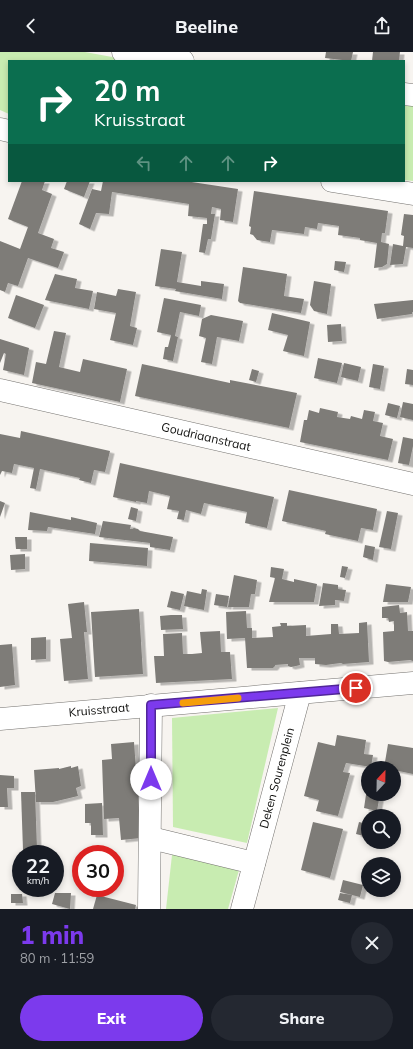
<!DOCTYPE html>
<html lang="en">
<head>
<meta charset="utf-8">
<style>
  body { margin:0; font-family:Mulish,sans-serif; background:#242831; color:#f1f3f6; height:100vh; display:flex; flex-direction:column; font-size:15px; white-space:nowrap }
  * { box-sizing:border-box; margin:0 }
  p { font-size:13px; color:#9ea1a6 }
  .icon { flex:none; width:22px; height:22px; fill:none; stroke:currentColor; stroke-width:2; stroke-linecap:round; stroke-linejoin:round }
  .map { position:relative; height:857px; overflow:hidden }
  .details { display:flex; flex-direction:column; background:#171b24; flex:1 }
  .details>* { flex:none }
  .guide { position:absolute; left:8px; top:8px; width:397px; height:122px; border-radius:0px; box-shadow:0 2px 6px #0003; background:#0b6e4f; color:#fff; overflow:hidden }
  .needle { width:26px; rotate:22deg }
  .tools { position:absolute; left:361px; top:709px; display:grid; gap:8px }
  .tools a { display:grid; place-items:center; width:40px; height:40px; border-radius:50%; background:#171b24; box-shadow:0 2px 6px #0003; font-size:20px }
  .speed { position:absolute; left:12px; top:793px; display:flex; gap:8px; font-size:20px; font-weight:700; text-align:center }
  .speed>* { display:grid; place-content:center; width:52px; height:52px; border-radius:50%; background:#171b24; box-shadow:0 2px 6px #0003; line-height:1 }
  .speed small { font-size:10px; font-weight:400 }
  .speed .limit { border:6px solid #d22; background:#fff; color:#111 }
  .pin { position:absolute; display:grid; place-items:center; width:34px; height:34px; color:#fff; margin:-17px; border:2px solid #fff; border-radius:50%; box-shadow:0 1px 4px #0007 }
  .me { position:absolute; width:44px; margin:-22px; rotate:0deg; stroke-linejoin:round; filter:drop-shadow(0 0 3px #0008) }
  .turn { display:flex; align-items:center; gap:14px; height:84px; padding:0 20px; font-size:18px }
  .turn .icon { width:52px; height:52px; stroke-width:2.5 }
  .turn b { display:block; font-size:28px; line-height:34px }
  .lanes { display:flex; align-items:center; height:38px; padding:0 20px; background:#0003; justify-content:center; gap:20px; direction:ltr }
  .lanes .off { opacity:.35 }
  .round { display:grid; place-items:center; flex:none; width:42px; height:42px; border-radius:21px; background:#242831 }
  .overview { display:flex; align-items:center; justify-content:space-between; height:68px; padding:0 20px }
  h1 { font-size:24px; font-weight:800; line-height:30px; color:#7c3aed }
  .button { display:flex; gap:8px; margin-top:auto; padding:8px 20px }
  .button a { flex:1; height:46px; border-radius:24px; background:#7c3aed; color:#fff; font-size:16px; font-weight:800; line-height:46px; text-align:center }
  .button a+a { background:#242831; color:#f1f3f6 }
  header { display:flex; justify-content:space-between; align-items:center; height:52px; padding:0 20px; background:#171b24; font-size:18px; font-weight:800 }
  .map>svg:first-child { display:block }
</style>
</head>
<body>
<header><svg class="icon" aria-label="back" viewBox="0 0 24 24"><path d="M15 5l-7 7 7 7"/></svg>Beeline<svg class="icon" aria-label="share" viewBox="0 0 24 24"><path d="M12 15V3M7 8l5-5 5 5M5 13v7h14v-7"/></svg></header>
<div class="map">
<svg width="413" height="857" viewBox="0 0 413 857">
  <defs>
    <filter id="shadow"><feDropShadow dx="4.5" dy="2.5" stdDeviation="0" flood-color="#0004"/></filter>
  </defs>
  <rect width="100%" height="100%" fill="#f7f4f0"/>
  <!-- green -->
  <g fill="#c8ecb1">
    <polygon points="0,0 85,0 134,9 9,9 9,62 0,58"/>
    <polygon points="404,53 413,54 413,129 404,128"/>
    <polygon points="278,656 247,791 173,775 172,666"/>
    <polygon points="173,794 241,811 228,857 166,857"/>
  </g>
  <!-- building -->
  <g fill="#7e7c78" filter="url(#shadow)">
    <polygon points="326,0 353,0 351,9 325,6"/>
    <polygon points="373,0 400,0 399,9 372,9"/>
    <polygon points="22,129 45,129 42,138 52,142 38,181 54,187 51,196 64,200 58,216 28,206 18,234 8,231 5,240 0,238 0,189 20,197 28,175 8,167"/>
    <polygon points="67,129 90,129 84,145 64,137"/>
    <polygon points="103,129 185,129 238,137 233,170 220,168 221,157 212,155 211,162 215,162 211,187 208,187 205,201 199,200 203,172 207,172 207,166 188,164 189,152 112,140 109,162 96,161 90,177 79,172 92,137 101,139"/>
    <polygon points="254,139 388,159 385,181 382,181 381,190 389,192 387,212 382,215 374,216 377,191 360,188 360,186 338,183 339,174 318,171 317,177 305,175 304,182 272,178 270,190 257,188 253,183 250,182 251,175 249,174"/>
    <polygon points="404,162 413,163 413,196 406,195 403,212 390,213 393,192 403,194 404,184 401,183"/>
    <polygon points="161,197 182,200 177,230 201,234 201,229 224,232 222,247 175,239 176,237 155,234"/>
    <polygon points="335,209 346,210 344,220 334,218"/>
    <polygon points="243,215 287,222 284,244 304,247 301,261 240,251 238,249"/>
    <polygon points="55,222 77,227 75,236 93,239 89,257 45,248"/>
    <polygon points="314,229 331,232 327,262 314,259 310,253"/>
    <polygon points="118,237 136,240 130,274 137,276 133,293 110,288 116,261 94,257 97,240 116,244"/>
    <polygon points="16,243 44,253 35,276 8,266"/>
    <polygon points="164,246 201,253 199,264 180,260 175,284 178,285 173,309 163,307 165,295 168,295 171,283 157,280"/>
    <polygon points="413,248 413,260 412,260 412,262 377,267 374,252"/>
    <polygon points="272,261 310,270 304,304 283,299 288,283 268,278"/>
    <polygon points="211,263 243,269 239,289 217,285 212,312 201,310 206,286 199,284 202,267"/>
    <polygon points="341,272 342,289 328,290 327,273"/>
    <polygon points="54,279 66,281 59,315 80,320 83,307 127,317 120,350 32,331 36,310 46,312"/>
    <polygon points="0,287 29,296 24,323 3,318 6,302 4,301 0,311"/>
    <polygon points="318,306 342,311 337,331 314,326"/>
    <polygon points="344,311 361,315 358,329 341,325"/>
    <polygon points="142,312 230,331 230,328 297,341 289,376 135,344"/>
    <polygon points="373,312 384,314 380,337 369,335"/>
    <polygon points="252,317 259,319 256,330 249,328"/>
    <polygon points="407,317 413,318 413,333 405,332"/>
    <polygon points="403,350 413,352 413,368 400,365"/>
    <polygon points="388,351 400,354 397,366 385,363"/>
    <polygon points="320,356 338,360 337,365 350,367 351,364 362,367 364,358 375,360 373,369 383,371 380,384 393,387 388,408 300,390 304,368 307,368 309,358 319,361"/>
    <polygon points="21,379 110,399 105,420 94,418 91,431 79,428 80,426 40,417 36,437 30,436 34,416 14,412 12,421 2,419 0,423 0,382 20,386"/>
    <polygon points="403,385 413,387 413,394 409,413 398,411"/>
    <polygon points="120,411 274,445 267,476 245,471 247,460 204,451 201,462 186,458 184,468 177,467 179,459 167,457 170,444 149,439 147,451 136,449 136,450 113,445"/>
    <polygon points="289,438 377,457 373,478 361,476 358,489 325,482 326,479 282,469"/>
    <polygon points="0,449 5,451 0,465"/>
    <polygon points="131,455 138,457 136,469 128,467"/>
    <polygon points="387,459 398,461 391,497 379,495"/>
    <polygon points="30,460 71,468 71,465 97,471 95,482 48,475 47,479 28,478"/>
    <polygon points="103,469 131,473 130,477 132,477 134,476 138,477 140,479 173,485 170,498 150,495 150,491 99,485"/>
    <polygon points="15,485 27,485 27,497 16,497"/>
    <polygon points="90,491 148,496 147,514 89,509"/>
    <polygon points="365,493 375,495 373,508 363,505"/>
    <polygon points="25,502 25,517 11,518 10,503"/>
    <polygon points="342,514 348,515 345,526 340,525"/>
    <polygon points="271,515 284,517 282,527 294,530 294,527 317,532 314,550 269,550 275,526 270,525"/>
    <polygon points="234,523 257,528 255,542 251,542 249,555 228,555"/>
    <polygon points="323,531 338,533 338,537 346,538 344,549 335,548 335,553 319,554"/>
    <polygon points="386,532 411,535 408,550 383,550"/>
    <polygon points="202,537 207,538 204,558 184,554 187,539 201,542"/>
    <polygon points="171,539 184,542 180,558 167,555"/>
    <polygon points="216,542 229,544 227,555 214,553"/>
    <polygon points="84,550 87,580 84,580 88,627 64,629 60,587 72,586 68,552"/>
    <polygon points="399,553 400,561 407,560 408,579 413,579 413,609 410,608 388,610 384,609 383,580 394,579 394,569 389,570 388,566 382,566 382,555"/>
    <polygon points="139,557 143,622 95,625 91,560"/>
    <polygon points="246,559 247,576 252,576 252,586 273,585 272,575 281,574 280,571 287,571 287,574 306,573 306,584 331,582 331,572 338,572 339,582 359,581 359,571 367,570 369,610 343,612 341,611 333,612 326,613 315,612 315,606 299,606 300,613 296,614 291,615 288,614 288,612 275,613 275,614 273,616 247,616 245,586 227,587 226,560"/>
    <polygon points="171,563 182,563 183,577 161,578 160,564"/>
    <polygon points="220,579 221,600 230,600 232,627 156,631 154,604 164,604 163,582 182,581 183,602 192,602 202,601 200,580"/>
    <polygon points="46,585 46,607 31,608 31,586"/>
    <polygon points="12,592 15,633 0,635 0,593"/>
    <polygon points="337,683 366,688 364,702 373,703 371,715 346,711 343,720 350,721 338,764 316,759 319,748 304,744 318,690 335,694"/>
    <polygon points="134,690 141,786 121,788 119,766 104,767 102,708 112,707 111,692"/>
    <polygon points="388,692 413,696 413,722 394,718 394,716 384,716"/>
    <polygon points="71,714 71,716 78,714 81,734 76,736 78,744 53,750 36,750 34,718 59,716 59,717"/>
    <polygon points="0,723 14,724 14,736 7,736 8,755 0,755"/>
    <polygon points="367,736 368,742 380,742 377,759 364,756"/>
    <polygon points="21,740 35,740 37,797 23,798"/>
    <polygon points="102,751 103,783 91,783 91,771 85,771 85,752"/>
    <polygon points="313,770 343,777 330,826 301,818"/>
    <polygon points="359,770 368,772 368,785 356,782"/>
    <polygon points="343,828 363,833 360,845 340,840"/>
    <polygon points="55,841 71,841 70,857 52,852"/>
    <polygon points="340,841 352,843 350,851 338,848"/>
    <polygon points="11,842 22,842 23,851 11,851"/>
    <polygon points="97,843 136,853 135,857 93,857"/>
  </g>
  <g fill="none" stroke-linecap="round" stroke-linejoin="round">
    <defs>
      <g id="street">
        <polyline points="123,0 183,9"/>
        <polyline points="404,42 413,43"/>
        <polyline points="0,77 9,79"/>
        <polyline points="332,129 413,142"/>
        <polyline points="0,338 413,432"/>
        <polyline points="0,667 413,631"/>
        <polyline points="151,786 254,811"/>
        <polyline points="149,857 151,653"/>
        <polyline points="242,857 300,641"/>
      </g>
    </defs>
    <!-- street casing -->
    <use href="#street" stroke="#74726f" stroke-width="23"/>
    <!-- street -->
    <use href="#street" stroke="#fff" stroke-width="22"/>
  </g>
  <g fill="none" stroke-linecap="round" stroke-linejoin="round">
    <defs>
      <polyline id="route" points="151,727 151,653 356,636"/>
    </defs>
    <!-- route casing -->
    <use href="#route" stroke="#51269a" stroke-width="10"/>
    <!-- route -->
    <use href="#route" stroke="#7c3aed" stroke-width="7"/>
    <!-- slow -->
    <polyline stroke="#f59e0b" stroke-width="7" points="183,651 238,646"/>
  </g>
  <g text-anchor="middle" stroke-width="3" stroke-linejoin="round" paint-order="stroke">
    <!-- street labels -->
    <g font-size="12" fill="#0f0f0d" stroke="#fff">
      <text transform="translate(206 385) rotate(13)" y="4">Goudriaanstraat</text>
      <text transform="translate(99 658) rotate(-5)" y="4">Kruisstraat</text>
      <text transform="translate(277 726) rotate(-75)" y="4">Deken Sourenplein</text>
    </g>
  </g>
</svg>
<div class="tools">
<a><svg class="needle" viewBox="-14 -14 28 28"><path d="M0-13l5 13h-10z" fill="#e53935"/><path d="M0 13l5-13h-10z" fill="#9ea1a6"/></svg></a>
<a><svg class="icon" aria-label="search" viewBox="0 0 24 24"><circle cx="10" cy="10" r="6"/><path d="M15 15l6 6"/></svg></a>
<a><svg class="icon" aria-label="layers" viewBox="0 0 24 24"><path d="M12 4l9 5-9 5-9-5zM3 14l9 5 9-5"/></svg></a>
</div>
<div class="speed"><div>22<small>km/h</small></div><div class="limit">30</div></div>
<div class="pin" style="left:356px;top:636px;background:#d93025"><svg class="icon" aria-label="arrive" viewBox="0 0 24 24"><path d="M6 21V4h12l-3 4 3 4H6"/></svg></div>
<svg class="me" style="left:151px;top:727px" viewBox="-20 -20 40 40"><circle r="19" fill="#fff"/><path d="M0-13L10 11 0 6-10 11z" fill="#7c3aed"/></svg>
<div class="guide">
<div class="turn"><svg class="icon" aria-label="right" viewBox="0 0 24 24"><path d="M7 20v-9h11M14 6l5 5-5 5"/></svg><div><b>20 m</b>Kruisstraat</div></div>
<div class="lanes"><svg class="icon off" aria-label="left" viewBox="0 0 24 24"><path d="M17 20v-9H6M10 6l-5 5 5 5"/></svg><svg class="icon off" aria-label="ahead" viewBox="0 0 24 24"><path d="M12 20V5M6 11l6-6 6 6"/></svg><svg class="icon off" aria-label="ahead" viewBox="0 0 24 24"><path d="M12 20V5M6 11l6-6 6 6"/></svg><svg class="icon" aria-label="right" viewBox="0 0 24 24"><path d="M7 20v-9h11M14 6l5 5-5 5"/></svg></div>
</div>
</div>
<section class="details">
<div class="overview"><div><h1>1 min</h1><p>80 m · 11:59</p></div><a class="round"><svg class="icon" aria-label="close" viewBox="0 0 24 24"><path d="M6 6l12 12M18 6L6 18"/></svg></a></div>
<div class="button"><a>Exit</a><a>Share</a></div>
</section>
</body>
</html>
